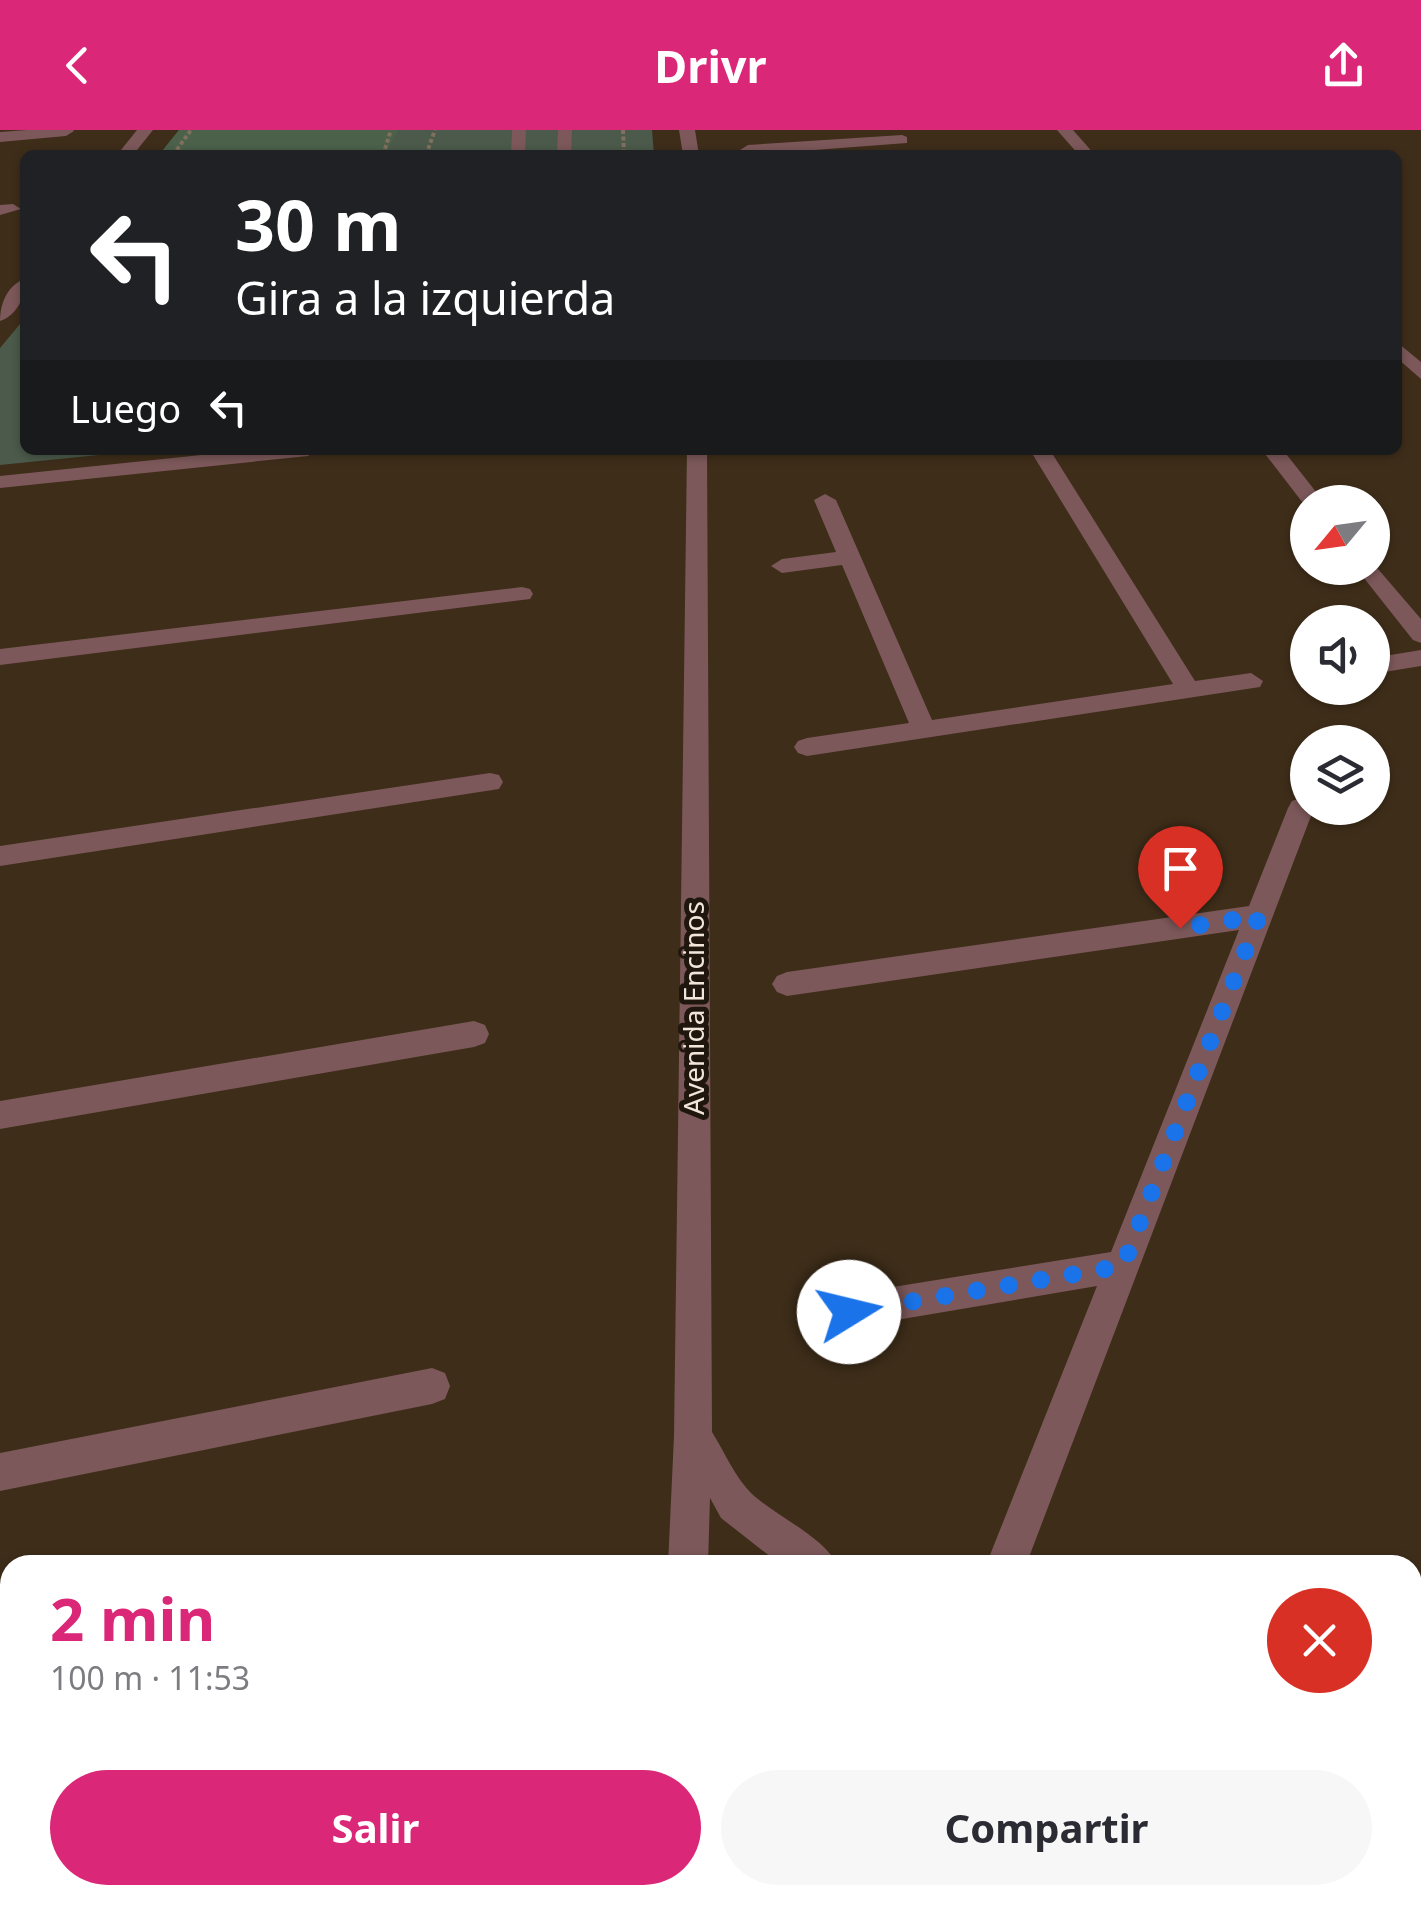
<!DOCTYPE html>
<html lang="es">
<head>
<meta charset="utf-8">
<style>
  body { margin:0; font-family:"Noto Sans",sans-serif; background:#f7f7f7; color:#2b2b33; height:100vh; display:flex; flex-direction:column; font-size:38px; white-space:nowrap }
  * { box-sizing:border-box; margin:0 }
  p { font-size:32px; color:#7c7c81 }
  .icon { flex:none; width:55px; height:55px; fill:none; stroke:currentColor; stroke-width:2; stroke-linecap:round; stroke-linejoin:round }
  .map { position:relative; flex:1; overflow:hidden }
  .sheet { position:absolute; left:0px; top:1425px; width:1422px; height:350px; display:flex; flex-direction:column; background:#fff; border-radius:30px 30px 0 0; box-shadow:0 2px 8px #0004 }
  .sheet>* { flex:none }
  .banner { position:absolute; left:20px; top:20px; width:1382px; height:305px; border-radius:15px; box-shadow:0 2px 8px #0004; background:#202124; color:#fff; overflow:hidden }
  .needle { width:65px; rotate:241deg }
  .buttons { position:absolute; left:1290px; top:355px; display:grid; gap:20px }
  .buttons a { display:grid; place-items:center; width:100px; height:100px; border-radius:50%; background:#fff; box-shadow:0 2px 8px #0004; font-size:50px }
  .pin { position:absolute; display:grid; place-items:center; width:85px; height:85px; color:#fff; margin:-102px -42px; border-radius:50% 50% 50% 0; rotate:-45deg; box-shadow:0 0 10px #0007 }
  .pin .icon { rotate:45deg }
  .me { position:absolute; width:110px; margin:-55px; rotate:81deg; stroke-linejoin:round; filter:drop-shadow(0 0 8px #0008) }
  .turn { display:flex; align-items:center; gap:35px; height:210px; padding:0 50px; font-size:45px }
  .turn .icon { width:130px; height:130px; stroke-width:2.5 }
  .turn b { display:block; font-size:70px; line-height:85px }
  .then { display:flex; align-items:center; height:95px; padding:0 50px; background:#0003; gap:20px; font-size:38px }
  .round { display:grid; place-items:center; flex:none; width:105px; height:105px; border-radius:52px; background:#f7f7f7 }
  .summary { display:flex; align-items:center; justify-content:space-between; height:170px; padding:0 50px }
  h1 { font-size:60px; font-weight:700; line-height:75px; color:#db2777 }
  .action { display:flex; gap:20px; margin-top:auto; padding:20px 50px }
  .action a { flex:1; height:115px; border-radius:60px; background:#db2777; color:#fff; font-size:40px; font-weight:700; line-height:115px; text-align:center }
  .action a+a { background:#f7f7f7; color:#2b2b33 }
  header { display:flex; justify-content:space-between; align-items:center; height:130px; padding:0 50px; background:#db2777; color:#fff; font-size:45px; font-weight:700 }
  .map>svg:first-child { display:block }
</style>
</head>
<body>
<header><svg class="icon" aria-label="back" viewBox="0 0 24 24"><path d="M15 5l-7 7 7 7"/></svg>Drivr<svg class="icon" aria-label="share" viewBox="0 0 24 24"><path d="M12 15V3M7 8l5-5 5 5M5 13v7h14v-7"/></svg></header>
<div class="map">
<svg width="1421" height="1775" viewBox="0 0 1421 1775">
  <rect width="100%" height="100%" fill="#3e2d19"/>
  <!-- green -->
  <g fill="#4b5a4a">
    <polygon points="179,0 652,0 654,25 159,25"/>
    <polygon points="25,188 25,320 148,320 0,335 0,218"/>
  </g>
  <!-- forest -->
  <polygon fill="#4b614a" points="179,0 399,0 384,25 159,25"/>
  <g fill="none" stroke-linecap="round" stroke-linejoin="round">
    <!-- path -->
    <g stroke="#7f705f" stroke-width="4" stroke-dasharray="4 2.5" stroke-linecap="butt">
      <polyline points="623,0 624,25"/>
      <polyline points="173,25 191,0"/>
      <polyline points="383,25 391,0"/>
      <polyline points="426,25 435,0"/>
    </g>
    <!-- lane -->
    <g fill="#7c585a" fill-rule="evenodd">
      <polygon points="512,0 526,0 525,25 511,25"/>
      <polygon points="558,0 572,0 571,25 557,25"/>
    </g>
    <!-- street -->
    <g fill="#7c585a" fill-rule="evenodd">
      <polygon points="27,0 73,0 74,1 66,6 0,12 0,2"/>
      <polygon points="137,0 153,0 133,25 117,25"/>
      <polygon points="679,0 695,0 699,25 683,25"/>
      <polygon points="1057,0 1073,0 1095,25 1079,25"/>
      <polygon points="902,5 907,7 907,13 748,25 740,20 748,15"/>
      <polygon points="0,75 13,74 21,79 0,85"/>
      <path d="M25,149C25,166 18,185 0,191C0,174 7,155 25,149Z"/>
      <polygon points="1398,213 1421,232 1421,249 1398,229"/>
      <polygon points="249,320 318,320 308,326 0,358 0,346"/>
      <path d="M687,320H707L712,1302C724,1321 735,1347 751,1363C774,1385 826,1408 837,1435H781L721,1388L710,1368L708,1435H668L674,1306Z"/>
      <polygon points="1030,320 1050,320 1195,551 1251,543 1263,551 1260,557 807,626 798,623 794,617 798,611 807,608 909,593 842,435 782,443 771,436 782,429 836,422 814,370 825,364 836,370 932,590 1173,554"/>
      <polygon points="1262,320 1283,320 1324,372 1308,372 1306,377"/>
      <polygon points="1372,432 1421,489 1421,513 1413,510 1356,438 1372,438"/>
      <polygon points="522,457 530,459 533,464 530,469 0,535 0,519"/>
      <polygon points="1421,520 1421,536 1372,544 1372,528"/>
      <polygon points="490,643 499,645 503,652 499,659 0,736 0,716"/>
      <polygon points="1301,668 1308,670 1308,678 1314,678 1026,1435 986,1435 1097,1156 849,1198 837,1193 832,1181 837,1169 849,1164 1111,1122 1239,800 787,866 777,862 772,854 777,846 787,842 1249,776 1288,678 1292,671"/>
      <polygon points="474,891 485,895 489,904 485,913 474,917 0,999 0,971"/>
      <polygon points="432,1238 445,1243 450,1256 445,1269 432,1274 0,1361 0,1323"/>
      <rect x="654" y="1765" width="44" height="10"/>
      <polygon points="797,1765 850,1765 846,1775 793,1775"/>
      <polygon points="1061,1765 1116,1765 1120,1775 1065,1775"/>
      <polygon points="1351,1765 1408,1765 1412,1775 1355,1775"/>
    </g>
  </g>
  <g fill="none" stroke-linecap="round" stroke-linejoin="round">
    <!-- route -->
    <polyline stroke="#1a73e8" stroke-width="18" stroke-dasharray="0 32.4" points="849,1182 1123,1136 1259,786 1180,798"/>
  </g>
  <g text-anchor="middle" stroke-width="10" stroke-linejoin="round" paint-order="stroke">
    <!-- street labels -->
    <g font-size="28" fill="#f2e6db" stroke="#1f170e">
      <text transform="translate(694 878) rotate(-90)" y="10">Avenida Encinos</text>
    </g>
  </g>
</svg>
<div class="buttons">
<a><svg class="needle" viewBox="-14 -14 28 28"><path d="M0-13l5 13h-10z" fill="#e53935"/><path d="M0 13l5-13h-10z" fill="#7c7c81"/></svg></a>
<a><svg class="icon" aria-label="sound" viewBox="0 0 24 24"><path d="M4 9h4l5-4v14l-5-4H4zM17 9q2 3 0 6"/></svg></a>
<a><svg class="icon" aria-label="layers" viewBox="0 0 24 24"><path d="M12 4l9 5-9 5-9-5zM3 14l9 5 9-5"/></svg></a>
</div>
<div class="pin" style="left:1180px;top:798px;background:#d93025"><svg class="icon" aria-label="arrive" viewBox="0 0 24 24"><path d="M6 21V4h12l-3 4 3 4H6"/></svg></div>
<svg class="me" style="left:849px;top:1182px" viewBox="-20 -20 40 40"><circle r="19" fill="#fff"/><path d="M0-13L10 11 0 6-10 11z" fill="#1a73e8"/></svg>
<div class="banner">
<div class="turn"><svg class="icon" aria-label="left" viewBox="0 0 24 24"><path d="M17 20v-9H6M10 6l-5 5 5 5"/></svg><div><b>30 m</b>Gira a la izquierda</div></div>
<div class="then">Luego<svg class="icon" aria-label="left" viewBox="0 0 24 24"><path d="M17 20v-9H6M10 6l-5 5 5 5"/></svg></div>
</div>
<section class="sheet">
<div class="summary"><div><h1>2 min</h1><p>100 m · 11:53</p></div><a class="round" style="background:#d93025;color:#fff"><svg class="icon" aria-label="close" viewBox="0 0 24 24"><path d="M6 6l12 12M18 6L6 18"/></svg></a></div>
<div class="action"><a>Salir</a><a>Compartir</a></div>
</section>
</div>
</body>
</html>
